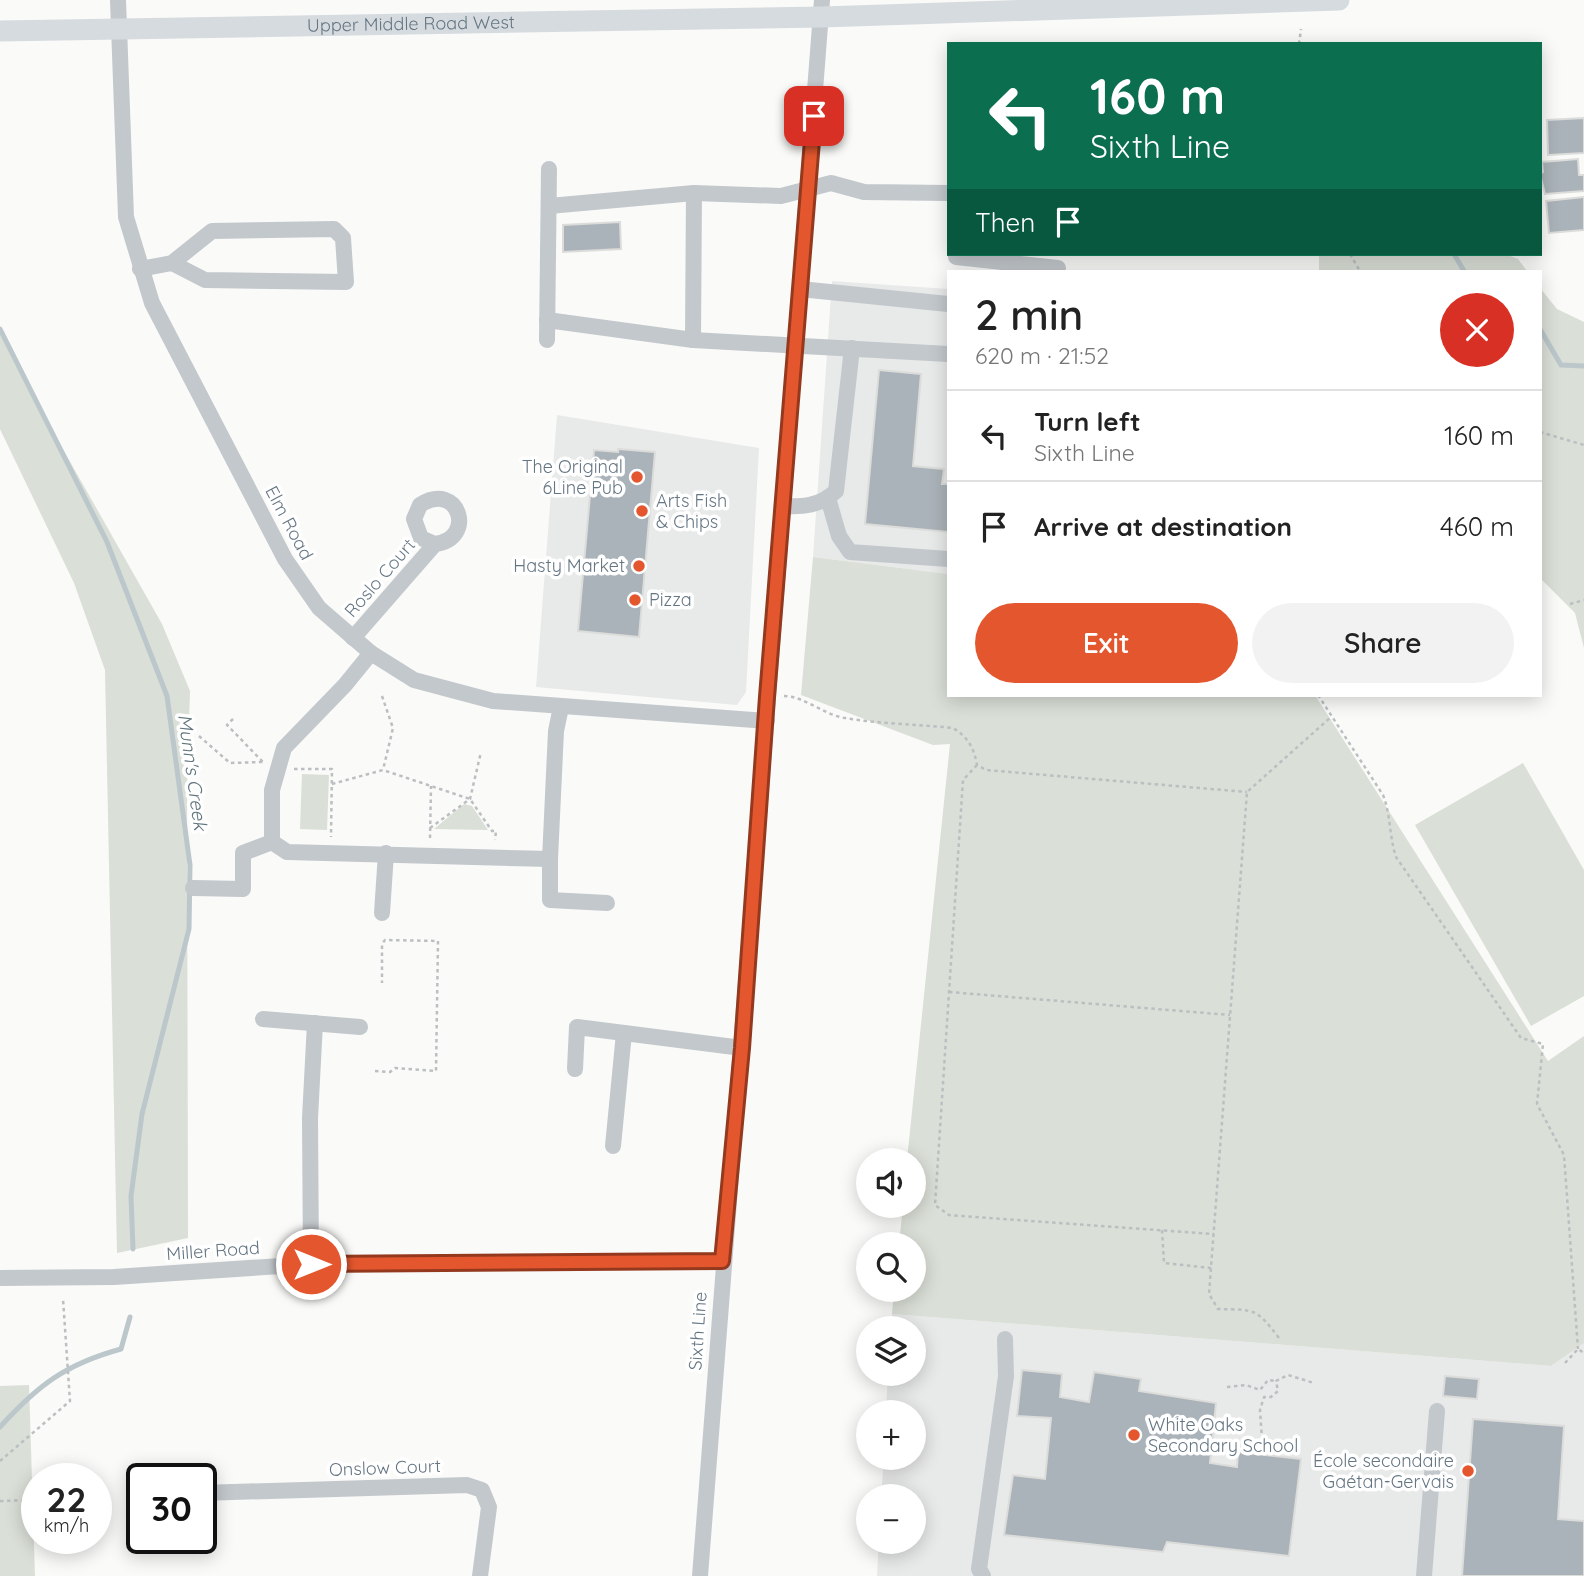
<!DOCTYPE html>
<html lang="en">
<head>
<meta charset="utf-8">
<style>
  body { margin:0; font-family:Quicksand,sans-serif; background:#f2f2f2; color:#222; height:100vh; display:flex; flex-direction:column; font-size:26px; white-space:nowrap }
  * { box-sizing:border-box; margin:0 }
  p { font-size:23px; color:#767676 }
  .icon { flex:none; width:38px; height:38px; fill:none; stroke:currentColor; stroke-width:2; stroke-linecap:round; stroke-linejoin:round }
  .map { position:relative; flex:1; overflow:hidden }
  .panel { position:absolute; left:947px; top:270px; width:595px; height:427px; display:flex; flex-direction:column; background:#fff; border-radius:0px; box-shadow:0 4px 18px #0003 }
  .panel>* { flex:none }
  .guide { position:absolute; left:947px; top:42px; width:595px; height:214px; border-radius:0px; box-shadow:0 4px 18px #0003; background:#0b6e4f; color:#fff; overflow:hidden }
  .tools { position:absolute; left:856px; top:1148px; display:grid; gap:14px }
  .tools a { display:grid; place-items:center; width:70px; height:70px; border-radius:50%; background:#fff; box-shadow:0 4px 18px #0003; font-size:35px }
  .speed { position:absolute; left:21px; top:1463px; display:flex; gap:14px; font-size:35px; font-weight:700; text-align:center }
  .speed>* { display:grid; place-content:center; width:91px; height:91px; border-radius:50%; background:#fff; box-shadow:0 4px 18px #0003; line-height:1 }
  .speed small { font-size:18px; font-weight:400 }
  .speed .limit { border:4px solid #111; border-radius:10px; background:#fff; color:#111 }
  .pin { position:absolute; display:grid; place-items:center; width:60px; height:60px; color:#fff; margin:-30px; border-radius:14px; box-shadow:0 4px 10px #0006 }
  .me { position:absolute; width:77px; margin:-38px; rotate:90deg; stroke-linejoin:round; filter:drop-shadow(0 0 5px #0008) }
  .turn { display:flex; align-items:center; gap:24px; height:147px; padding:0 28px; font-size:32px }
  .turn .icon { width:91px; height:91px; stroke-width:2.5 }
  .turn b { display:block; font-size:49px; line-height:60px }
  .then { display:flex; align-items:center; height:66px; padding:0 28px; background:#0003; gap:14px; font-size:26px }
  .round { display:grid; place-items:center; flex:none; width:74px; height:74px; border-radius:37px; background:#f2f2f2 }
  .overview { display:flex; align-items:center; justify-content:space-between; height:119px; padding:0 28px }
  h1 { font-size:42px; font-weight:600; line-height:52px }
  .action { display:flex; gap:14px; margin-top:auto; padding:14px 28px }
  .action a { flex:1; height:80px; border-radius:42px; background:#e4572e; color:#fff; font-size:28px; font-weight:600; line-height:80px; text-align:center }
  .action a+a { background:#f2f2f2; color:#222 }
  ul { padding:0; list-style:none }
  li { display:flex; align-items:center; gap:21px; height:91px; padding:0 28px; border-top:2px solid #e0e0e0 }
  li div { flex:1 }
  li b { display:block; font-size:26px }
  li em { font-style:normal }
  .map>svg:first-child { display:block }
</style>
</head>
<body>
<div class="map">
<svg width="1584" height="1576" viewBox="0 0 1584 1576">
  <rect width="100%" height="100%" fill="#fafaf8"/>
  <!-- built -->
  <g fill="#e8e9e9">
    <polygon points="832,281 948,289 948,574 813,557"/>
    <polygon points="557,415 759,448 746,692 737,705 536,687"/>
    <polygon points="892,1314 1551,1366 1584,1343 1584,1576 877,1576 879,1542 914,1542 914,1496 881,1496 884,1458 914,1458 914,1412 886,1412 888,1374 914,1374 914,1328 891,1328"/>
  </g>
  <!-- green -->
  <g fill="#dadfd7">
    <polygon points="1319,254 1505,254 1518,259 1527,271 1319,271"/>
    <polygon points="1540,288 1557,309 1584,322 1584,648 1575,613 1540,578"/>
    <polygon points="0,327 39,407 162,624 190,691 187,786 188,1238 117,1253 105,670 74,583 0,429"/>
    <polygon points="813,557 948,574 948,695 1315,695 1548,1061 1584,1036 1584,1343 1551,1366 892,1314 894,1290 914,1290 914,1244 899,1244 903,1206 914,1206 914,1160 907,1160 950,744 933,745 801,695"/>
    <polygon points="1523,763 1584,870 1584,996 1531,1026 1415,825"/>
    <polygon points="302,774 329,775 327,830 300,829"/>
    <polygon points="464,804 472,806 488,830 434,829"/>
    <polygon points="29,1385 35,1576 0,1576 0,1386"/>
  </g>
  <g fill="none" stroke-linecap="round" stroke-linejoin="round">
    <!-- stream -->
    <g stroke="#bbc7cb" stroke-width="5">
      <polyline points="1454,254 1464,271"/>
      <polyline points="0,329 107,542 167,696 190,865 189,929 142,1114 131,1196 133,1249"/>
      <polyline points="1540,329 1561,365 1584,366"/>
      <path d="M0,1427C38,1385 66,1364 121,1349L130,1317"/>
    </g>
  </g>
  <!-- building -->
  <g fill="#aab3b9" stroke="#dcdcda" stroke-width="2">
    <polygon points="1584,118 1584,153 1548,155 1547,120"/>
    <polygon points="1578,159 1579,175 1584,175 1584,191 1545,194 1540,174 1543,172 1542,162"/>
    <polygon points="1584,197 1584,230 1549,233 1546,201"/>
    <polygon points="620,222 621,249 563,252 563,225"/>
    <polygon points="879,370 921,374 913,466 944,469 942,484 948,484 948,532 865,524"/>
    <polygon points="618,449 655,452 639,637 578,631 594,450 618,452"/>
    <polygon points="1022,1370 1062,1374 1060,1397 1089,1402 1094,1372 1141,1379 1139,1391 1216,1403 1210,1463 1237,1467 1238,1452 1301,1459 1289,1556 1167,1542 1163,1552 1004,1535 1013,1475 1045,1479 1051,1418 1017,1416"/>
    <polygon points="1445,1376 1479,1379 1477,1399 1443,1396"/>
    <polygon points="1473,1419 1564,1426 1558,1519 1584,1521 1584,1576 1462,1576"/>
  </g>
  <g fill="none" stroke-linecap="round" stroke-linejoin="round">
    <!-- path -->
    <g stroke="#bbbfc2" stroke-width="2.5" stroke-dasharray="3.5 3.5" stroke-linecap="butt">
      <polyline points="1299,44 1301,29"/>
      <polyline points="1350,254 1360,271"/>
      <polyline points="1540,432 1584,445"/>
      <polyline points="1570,604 1584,600"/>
      <path d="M1318,695L1383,795C1391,815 1389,836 1396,857L1521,1038L1543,1044L1537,1104L1564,1155L1578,1349"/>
      <polyline points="382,696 393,728 383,770"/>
      <path d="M784,696C804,696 824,715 845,718C880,724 917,724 953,728C968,737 974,748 977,765L986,770L1247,792"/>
      <polyline points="233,719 227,725 263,762"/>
      <polyline points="199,736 230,763 263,762"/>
      <polyline points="977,765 963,780 935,1205 949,1215 1214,1234"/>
      <polyline points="294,769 332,769 331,837"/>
      <polyline points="332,784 383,770 470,799 492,831 496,831 495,840"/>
      <polyline points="430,828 470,799 481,752"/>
      <polyline points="430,838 431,786"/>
      <polyline points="949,992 1230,1015"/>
      <polyline points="375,1071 390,1072 395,1068 436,1071 438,941 385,940 382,944 382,983"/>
      <polyline points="1162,1230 1164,1263 1211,1268"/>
      <path d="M1279,1338C1256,1308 1256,1310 1218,1309L1209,1294L1247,792L1331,717"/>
      <polyline points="1565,1363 1578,1349 1584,1353"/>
      <polyline points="1227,1387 1246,1385 1260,1390 1268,1380 1276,1381"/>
      <polyline points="1262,1440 1260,1410 1264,1397 1271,1397 1278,1391 1276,1381 1288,1375 1314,1383"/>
      <polyline points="0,1461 70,1401 63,1299"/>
      <polyline points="96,1497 104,1496"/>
      <polyline points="0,1501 37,1500"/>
    </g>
    <!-- minor -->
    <g stroke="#c3c8cc" stroke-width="16">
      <polyline points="118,0 126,217 152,303 285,559 319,608 371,653 414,680 493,701 767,721"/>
      <polyline points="549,206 694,193 781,196 831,183 864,192 948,193"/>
      <polyline points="956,254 956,257 1058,268"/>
      <polyline points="140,269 172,263 212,231 334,229 343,238 346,282 205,280 172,263"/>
      <polyline points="800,289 948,304"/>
      <polyline points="547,320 693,340 948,354"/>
      <polyline points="547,340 549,169"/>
      <polyline points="693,340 694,193"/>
      <polyline points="828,498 839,536 850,552 948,559"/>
      <path d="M783,506C803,507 820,506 836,491L852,348"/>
      <path d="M353,638L435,544C477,539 459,480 420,505L414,519L421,538L435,544"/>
      <polyline points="371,653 345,685 284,748 272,790 272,842 287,852 550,859 556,731 561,707"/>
      <polyline points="550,859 550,900 607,903"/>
      <polyline points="193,888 243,889 243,853 272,842"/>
      <polyline points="382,913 386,853"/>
      <polyline points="263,1019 360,1027"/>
      <polyline points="575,1069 577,1027 742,1048"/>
      <polyline points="613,1146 624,1033"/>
      <polyline points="311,1264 310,1118 315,1023"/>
      <polyline points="0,1278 114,1277 311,1264 722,1261"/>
      <polyline points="201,1493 467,1485 482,1490 489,1507 480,1576"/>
      <polyline points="700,1576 822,0"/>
      <polyline points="983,1576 979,1569 1006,1376 1005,1339"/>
      <polyline points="1424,1576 1437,1411"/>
    </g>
    <!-- major -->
    <path stroke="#d6dbdf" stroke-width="21" id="s1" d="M0,31L822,17L1339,0"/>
  </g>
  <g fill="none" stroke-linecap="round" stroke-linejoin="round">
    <defs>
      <polyline id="route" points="311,1264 722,1261 742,1048 767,697 814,116"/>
    </defs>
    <!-- route casing -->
    <use href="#route" stroke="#94391e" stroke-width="18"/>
    <!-- route -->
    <use href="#route" stroke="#e4572e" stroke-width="12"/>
  </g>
  <!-- markers -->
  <g fill="#e4572e" stroke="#fff" stroke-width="2.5">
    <circle cx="637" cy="477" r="7"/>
    <circle cx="642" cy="511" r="7"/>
    <circle cx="639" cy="566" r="7"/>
    <circle cx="635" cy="600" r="7"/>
    <circle cx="1134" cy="1435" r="7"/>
    <circle cx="1468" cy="1471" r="7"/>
  </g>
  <g text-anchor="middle" stroke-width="7" stroke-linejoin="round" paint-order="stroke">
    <!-- street labels -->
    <g font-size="18" fill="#657683" stroke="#fff">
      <text dy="6" stroke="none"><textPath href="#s1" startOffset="411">Upper Middle Road West</textPath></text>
      <text transform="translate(289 523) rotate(62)" y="6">Elm Road</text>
      <text transform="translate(380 578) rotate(-49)" y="6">Roslo Court</text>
      <text transform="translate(213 1251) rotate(-4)" y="6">Miller Road</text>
      <text transform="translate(698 1331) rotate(-86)" y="6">Sixth Line</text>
      <text transform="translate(385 1468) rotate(-2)" y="6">Onslow Court</text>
    </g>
    <!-- poi labels -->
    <g font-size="18" fill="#657683" stroke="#fff" text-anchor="end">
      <text x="623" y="473">The Original<tspan x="623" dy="21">6Line Pub</tspan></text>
      <text x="656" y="507" text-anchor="start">Arts Fish<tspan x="656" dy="21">&amp; Chips</tspan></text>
      <text x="625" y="572">Hasty Market</text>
      <text x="649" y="606" text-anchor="start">Pizza</text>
      <text x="1148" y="1431" text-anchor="start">White Oaks<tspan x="1148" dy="21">Secondary School</tspan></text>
      <text x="1454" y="1467">École secondaire<tspan x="1454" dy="21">Gaétan-Gervais</tspan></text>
    </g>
    <!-- water labels -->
    <g font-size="19" font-style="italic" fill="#60757c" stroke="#fff">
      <text transform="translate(193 772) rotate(82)" y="7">Munn's Creek</text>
    </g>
  </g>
</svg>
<div class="tools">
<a><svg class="icon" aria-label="sound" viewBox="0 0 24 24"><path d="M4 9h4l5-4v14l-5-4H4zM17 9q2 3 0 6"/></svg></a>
<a><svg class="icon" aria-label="search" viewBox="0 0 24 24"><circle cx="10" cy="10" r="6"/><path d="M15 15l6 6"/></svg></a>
<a><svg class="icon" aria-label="layers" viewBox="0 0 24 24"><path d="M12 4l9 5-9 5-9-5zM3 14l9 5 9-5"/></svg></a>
<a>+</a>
<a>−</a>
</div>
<div class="speed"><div>22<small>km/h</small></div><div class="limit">30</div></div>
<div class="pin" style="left:814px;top:116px;background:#d93025"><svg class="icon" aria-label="arrive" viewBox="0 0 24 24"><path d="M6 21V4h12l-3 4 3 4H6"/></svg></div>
<svg class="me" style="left:311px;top:1264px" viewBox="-20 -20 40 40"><circle r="17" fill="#e4572e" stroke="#fff" stroke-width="3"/><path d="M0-11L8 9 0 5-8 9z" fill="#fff"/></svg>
<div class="guide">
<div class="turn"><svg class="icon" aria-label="left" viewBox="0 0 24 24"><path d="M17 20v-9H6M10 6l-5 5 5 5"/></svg><div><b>160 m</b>Sixth Line</div></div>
<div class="then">Then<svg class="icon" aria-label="arrive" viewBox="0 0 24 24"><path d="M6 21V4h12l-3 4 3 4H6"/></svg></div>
</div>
<section class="panel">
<div class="overview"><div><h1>2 min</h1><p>620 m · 21:52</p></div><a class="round" style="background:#d93025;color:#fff"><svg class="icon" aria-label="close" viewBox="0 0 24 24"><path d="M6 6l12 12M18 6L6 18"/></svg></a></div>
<ul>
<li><svg class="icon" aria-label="left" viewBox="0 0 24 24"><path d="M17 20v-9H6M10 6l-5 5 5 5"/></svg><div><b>Turn left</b><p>Sixth Line</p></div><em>160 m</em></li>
<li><svg class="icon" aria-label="arrive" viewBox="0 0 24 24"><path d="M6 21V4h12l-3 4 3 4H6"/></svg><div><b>Arrive at destination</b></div><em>460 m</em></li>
</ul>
<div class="action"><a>Exit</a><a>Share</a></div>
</section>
</div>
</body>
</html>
